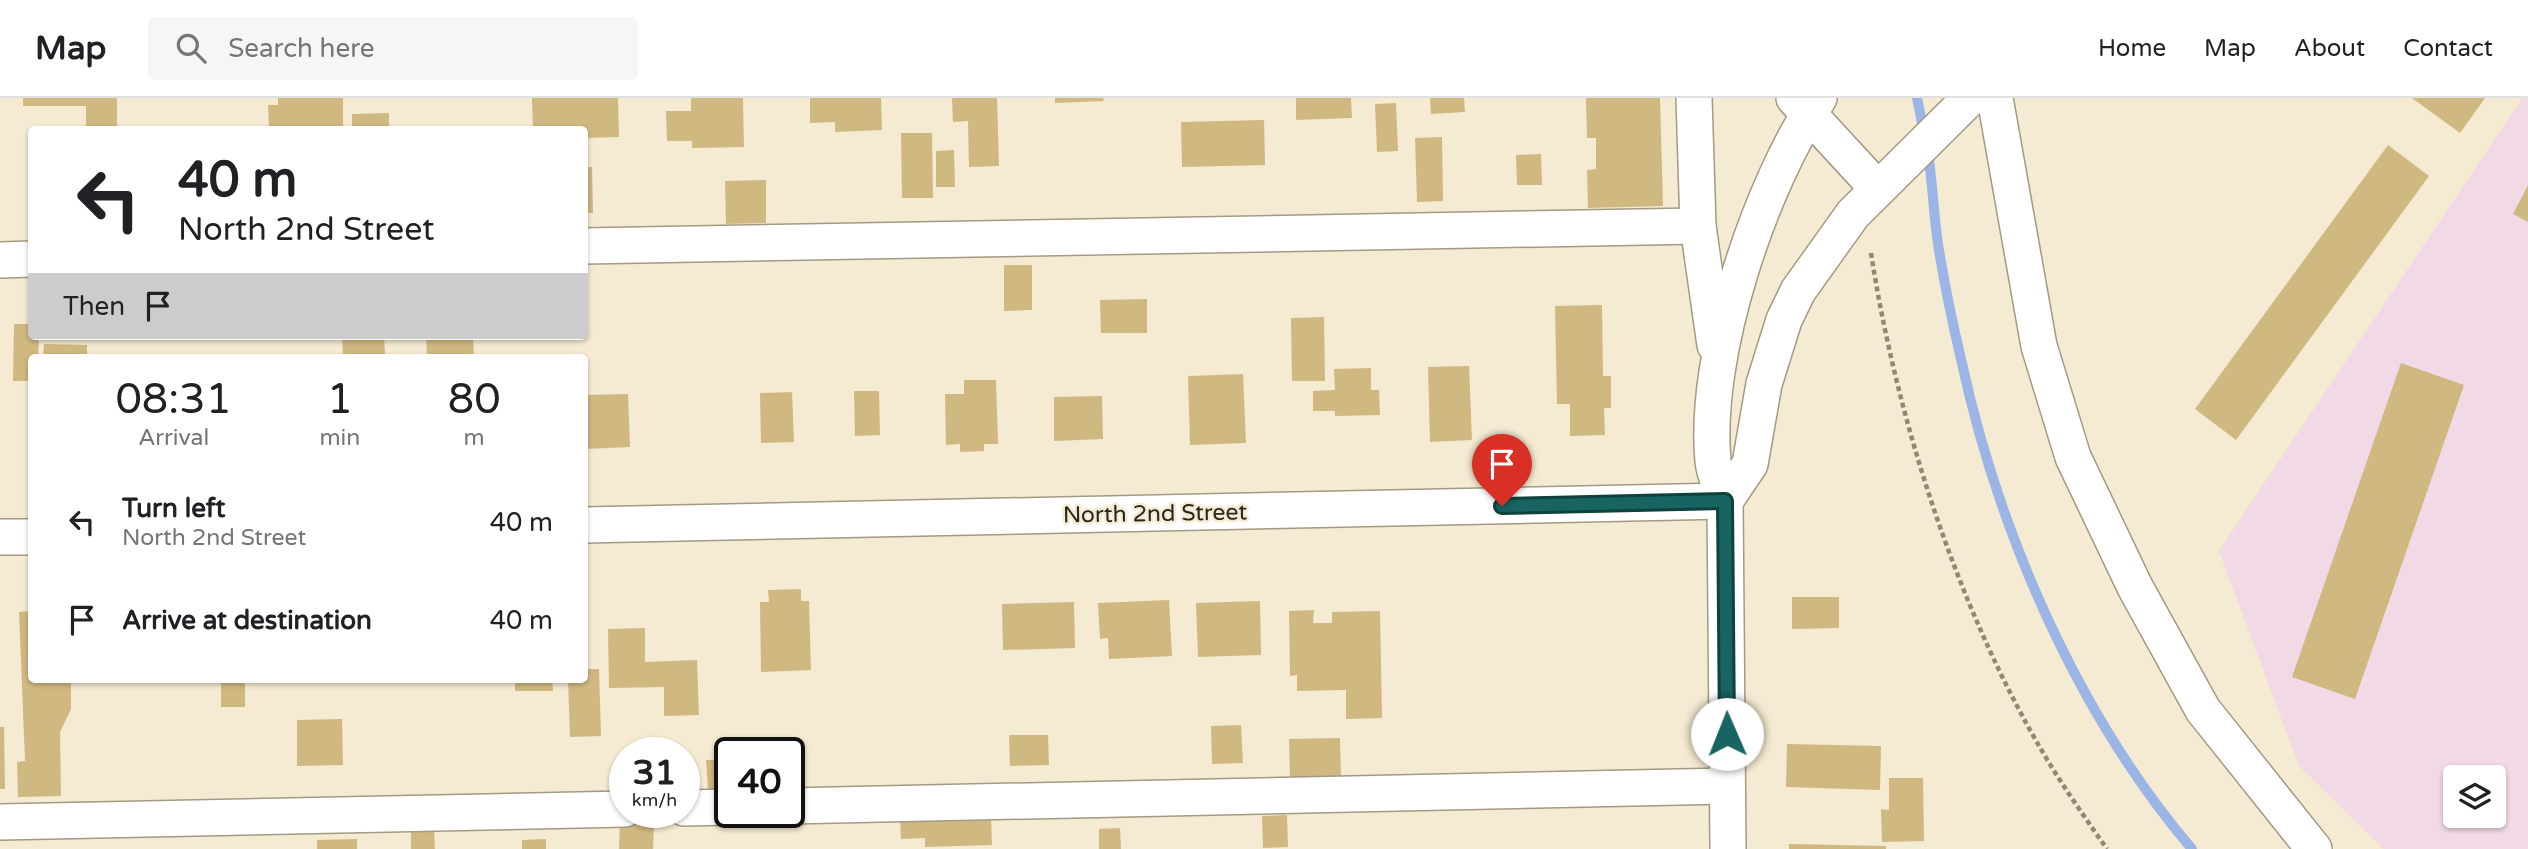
<!DOCTYPE html>
<html lang="en">
<head>
<meta charset="utf-8">
<style>
  body { margin:0; font-family:"Varela Round",sans-serif; background:#f6f6f6; color:#202124; height:100vh; display:flex; flex-direction:column; font-size:26px; white-space:nowrap }
  * { box-sizing:border-box; margin:0 }
  p { font-size:23px; color:#757577 }
  .icon { flex:none; width:38px; height:38px; fill:none; stroke:currentColor; stroke-width:2; stroke-linecap:round; stroke-linejoin:round }
  .map { position:relative; flex:1; overflow:hidden }
  .panel { position:absolute; left:28px; top:256px; width:560px; height:329px; display:flex; flex-direction:column; background:#fff; border-radius:7px; box-shadow:0 2px 5px #0004 }
  .panel>* { flex:none }
  .banner { position:absolute; left:28px; top:28px; width:560px; height:214px; border-radius:7px; box-shadow:0 2px 5px #0004; background:#fff; color:#202124; overflow:hidden }
  .controls { position:absolute; left:2443px; top:667px; display:grid; gap:14px }
  .controls a { display:grid; place-items:center; width:63px; height:63px; border-radius:7px; background:#fff; box-shadow:0 2px 5px #0004; font-size:35px }
  .speed { position:absolute; left:609px; top:639px; display:flex; gap:14px; font-size:35px; font-weight:700; text-align:center }
  .speed>* { display:grid; place-content:center; width:91px; height:91px; border-radius:50%; background:#fff; box-shadow:0 2px 5px #0004; line-height:1 }
  .speed small { font-size:18px; font-weight:400 }
  .speed .limit { border:4px solid #111; border-radius:10px; background:#fff; color:#111 }
  .pin { position:absolute; display:grid; place-items:center; width:60px; height:60px; color:#fff; margin:-72px -30px; border-radius:50% 50% 50% 0; rotate:-45deg; box-shadow:0 0 7px #0007 }
  .pin .icon { rotate:45deg }
  .me { position:absolute; width:77px; margin:-38px; rotate:359deg; stroke-linejoin:round; filter:drop-shadow(0 0 5px #0008) }
  .turn { display:flex; align-items:center; gap:24px; height:147px; padding:0 35px; font-size:32px }
  .turn .icon { width:91px; height:91px; stroke-width:2.5 }
  .turn b { display:block; font-size:49px; line-height:60px }
  .then { display:flex; align-items:center; height:66px; padding:0 35px; background:#0003; gap:14px; font-size:26px }
  .eta { display:flex; justify-content:space-evenly; align-items:center; height:119px; text-align:center }
  .eta b { font-size:42px; font-weight:600; line-height:49px }
  ul { padding:0; list-style:none }
  li { display:flex; align-items:center; gap:21px; height:98px; padding:0 35px }
  li div { flex:1 }
  li b { display:block; font-size:26px }
  li em { font-style:normal }
  header { display:flex; align-items:center; gap:42px; box-sizing:border-box; height:98px; padding:0 35px; background:#fff; border-bottom:2px solid #e0e0e0 }
  header strong { font-size:33px }
  nav { display:flex; gap:38px; margin-inline-start:auto; font-size:24px }
  .search { width:490px; height:63px; background:#f6f6f6; display:flex; align-items:center; gap:18px; box-sizing:border-box; padding:0 24px; border-radius:7px; color:#757577; font-size:26px }
  .map>svg:first-child { display:block }
</style>
</head>
<body>
<header>
<strong>Map</strong>
<div class="search"><svg class="icon" aria-label="search" viewBox="0 0 24 24"><circle cx="10" cy="10" r="6"/><path d="M15 15l6 6"/></svg>Search here</div>
<nav><a>Home</a><a>Map</a><a>About</a><a>Contact</a></nav>
</header>
<div class="map">
<svg width="2528" height="751" viewBox="0 0 2528 751">
  <rect width="100%" height="100%" fill="#f5ead2"/>
  <!-- industrial -->
  <path fill="#f1d9e5" fill-rule="evenodd" d="M2522,0H2528V751H2384L2299,668L2219,453ZM2455,679H2494V718H2455Z"/>
  <g fill="none" stroke-linecap="round" stroke-linejoin="round">
    <!-- stream -->
    <g stroke="#9bb5e7" stroke-width="10">
      <polyline points="1917,0 1924,35"/>
      <path d="M1927,51C1933,82 1933,114 1938,146C1944,184 1952,223 1961,261C1998,433 2077,616 2192,751"/>
    </g>
  </g>
  <!-- building -->
  <g fill="#d0b881">
    <polygon points="23,0 117,0 117,32 86,32 86,8 23,8"/>
    <polygon points="278,0 343,0 343,32 269,32 268,7 278,7"/>
    <polygon points="532,0 618,0 619,39 584,40 584,32 533,32"/>
    <polygon points="691,0 743,0 744,49 692,50 692,43 667,43 666,13 691,13"/>
    <polygon points="810,0 881,0 882,32 835,34 835,24 810,25"/>
    <polygon points="952,0 997,0 999,68 969,69 968,23 953,24"/>
    <polygon points="1055,0 1103,0 1104,3 1055,5"/>
    <polygon points="1296,0 1351,0 1352,20 1296,22"/>
    <polygon points="1430,0 1464,0 1465,14 1431,16"/>
    <polygon points="1586,0 1660,0 1663,108 1588,110 1587,72 1596,71 1596,40 1587,40"/>
    <polygon points="2412,0 2485,0 2460,35"/>
    <polygon points="1396,5 1398,53 1377,54 1375,6"/>
    <polygon points="389,15 389,32 352,32 352,16"/>
    <polygon points="1264,22 1265,67 1182,69 1181,24"/>
    <polygon points="901,35 932,35 933,100 902,100"/>
    <polygon points="1442,39 1443,103 1417,104 1415,40"/>
    <polygon points="2388,47 2429,78 2236,342 2195,311"/>
    <polygon points="954,52 955,89 936,89 936,53"/>
    <polygon points="1541,56 1542,87 1517,87 1516,57"/>
    <polygon points="584,69 592,69 593,115 584,115"/>
    <polygon points="766,82 766,125 726,126 725,83"/>
    <polygon points="2528,87 2528,124 2513,116"/>
    <polygon points="1004,167 1032,167 1032,212 1004,213"/>
    <polygon points="1147,201 1147,235 1101,235 1100,202"/>
    <polygon points="1602,207 1603,278 1611,278 1611,310 1604,310 1605,337 1570,338 1570,306 1557,306 1555,208"/>
    <polygon points="1324,219 1325,283 1292,283 1291,220"/>
    <polygon points="14,226 32,226 32,238 39,238 38,259 32,259 32,283 13,283"/>
    <polygon points="342,238 384,238 385,256 343,258"/>
    <polygon points="426,238 473,238 474,259 427,259"/>
    <polygon points="44,246 87,247 87,259 43,259"/>
    <polygon points="2401,265 2464,287 2355,601 2292,579"/>
    <polygon points="1469,268 1472,342 1430,344 1428,269"/>
    <polygon points="1371,270 1371,292 1379,292 1380,317 1335,318 1335,313 1313,313 1313,293 1335,292 1334,271"/>
    <polygon points="1243,276 1246,345 1190,347 1188,278"/>
    <polygon points="964,282 996,282 998,346 984,346 984,353 960,354 960,346 946,347 945,296 964,296"/>
    <polygon points="854,293 879,293 880,337 855,338"/>
    <polygon points="792,294 794,344 761,345 760,295"/>
    <polygon points="628,296 630,349 584,351 584,297"/>
    <polygon points="1102,298 1103,341 1054,343 1054,299"/>
    <polygon points="801,491 801,503 809,503 811,572 761,574 760,504 769,504 768,492"/>
    <polygon points="1792,499 1839,499 1839,530 1792,531"/>
    <polygon points="1169,502 1172,558 1109,561 1108,540 1100,541 1098,505"/>
    <polygon points="1260,503 1261,557 1198,559 1196,505"/>
    <polygon points="1074,504 1075,550 1003,552 1002,506"/>
    <polygon points="1314,512 1313,525 1332,525 1332,514 1380,513 1382,620 1346,621 1346,592 1297,593 1297,577 1290,578 1289,513"/>
    <polygon points="32,513 32,581 71,581 71,611 60,634 61,698 18,699 17,664 25,663 19,514"/>
    <polygon points="645,530 645,564 697,562 699,617 664,618 664,589 609,590 608,531"/>
    <polygon points="584,571 599,571 601,638 570,639 568,581 584,581"/>
    <rect x="221" y="581" width="24" height="28"/>
    <polygon points="515,581 552,581 553,593 515,593"/>
    <polygon points="342,621 343,667 297,668 297,622"/>
    <polygon points="1241,627 1243,665 1212,666 1211,628"/>
    <polygon points="0,629 4,629 5,691 0,691"/>
    <polygon points="1009,637 1048,637 1049,667 1010,668"/>
    <polygon points="1340,640 1341,678 1290,679 1289,641"/>
    <polygon points="1787,646 1881,648 1880,692 1786,689"/>
    <polygon points="729,661 730,690 708,692 706,662"/>
    <polygon points="1889,680 1923,680 1924,743 1882,744 1881,711 1889,712"/>
    <polygon points="991,717 992,747 925,749 925,740 901,741 900,718"/>
    <polygon points="1287,717 1288,749 1263,750 1262,718"/>
    <polygon points="620,724 654,724 653,751 619,751"/>
    <polygon points="1120,730 1121,751 1099,751 1099,731"/>
    <polygon points="411,733 434,733 435,751 411,751"/>
    <polygon points="357,741 357,751 317,751 317,742"/>
    <polygon points="546,741 546,751 522,751 522,742"/>
    <polygon points="1789,746 1886,748 1886,751 1789,751"/>
  </g>
  <g fill="none" stroke-linecap="round" stroke-linejoin="round">
    <defs>
      <g id="minor">
        <polyline points="1694,0 1698,128 1715,247"/>
        <polyline points="1794,0 1877,90"/>
        <polyline points="1995,0 2039,248 2073,359 2135,489 2203,612 2314,751"/>
        <polyline points="584,148 1698,128"/>
        <polyline points="0,162 32,161"/>
        <polyline points="1725,403 1750,366 1764,286 1784,222 1798,193 1853,116 1970,0"/>
        <polyline points="584,427 1725,403"/>
        <polyline points="0,439 32,439"/>
        <polyline points="789,708 1727,688"/>
        <polyline points="684,710 730,709"/>
        <polyline points="0,724 625,711"/>
        <path d="M1728,751L1725,403C1721,390 1714,376 1713,363C1703,256 1760,88 1819,0"/>
      </g>
    </defs>
    <!-- minor casing -->
    <use href="#minor" stroke="#a49a83" stroke-width="38"/>
    <!-- path -->
    <path stroke="#8f8877" stroke-width="4.5" stroke-dasharray="5 3.5" stroke-linecap="butt" d="M1871,155C1897,323 1958,512 2045,658C2064,690 2086,721 2107,751"/>
    <!-- minor -->
    <use href="#minor" stroke="#fff" stroke-width="35"/>
  </g>
  <g fill="none" stroke-linecap="round" stroke-linejoin="round">
    <defs>
      <polyline id="route" points="1502,408 1725,403 1727,636"/>
    </defs>
    <!-- route casing -->
    <use href="#route" stroke="#0f413e" stroke-width="18"/>
    <!-- route -->
    <use href="#route" stroke="#176460" stroke-width="12"/>
  </g>
  <g text-anchor="middle" stroke-width="5" stroke-linejoin="round" paint-order="stroke">
    <!-- street labels -->
    <g font-size="23" fill="#2a261d" stroke="#f5ead2">
      <text transform="translate(1155 415) rotate(-1)" y="8">North 2nd Street</text>
    </g>
  </g>
</svg>
<div class="controls">
<a><svg class="icon" aria-label="layers" viewBox="0 0 24 24"><path d="M12 4l9 5-9 5-9-5zM3 14l9 5 9-5"/></svg></a>
</div>
<div class="speed"><div>31<small>km/h</small></div><div class="limit">40</div></div>
<div class="pin" style="left:1502px;top:408px;background:#d93025"><svg class="icon" aria-label="arrive" viewBox="0 0 24 24"><path d="M6 21V4h12l-3 4 3 4H6"/></svg></div>
<svg class="me" style="left:1727px;top:636px" viewBox="-20 -20 40 40"><circle r="19" fill="#fff"/><path d="M0-13L10 11 0 6-10 11z" fill="#176460"/></svg>
<div class="banner">
<div class="turn"><svg class="icon" aria-label="left" viewBox="0 0 24 24"><path d="M17 20v-9H6M10 6l-5 5 5 5"/></svg><div><b>40 m</b>North 2nd Street</div></div>
<div class="then">Then<svg class="icon" aria-label="arrive" viewBox="0 0 24 24"><path d="M6 21V4h12l-3 4 3 4H6"/></svg></div>
</div>
<section class="panel">
<div class="eta">
<div><b>08:31</b><p>Arrival</p></div>
<div><b>1</b><p>min</p></div>
<div><b>80</b><p>m</p></div>
</div>
<ul>
<li><svg class="icon" aria-label="left" viewBox="0 0 24 24"><path d="M17 20v-9H6M10 6l-5 5 5 5"/></svg><div><b>Turn left</b><p>North 2nd Street</p></div><em>40 m</em></li>
<li><svg class="icon" aria-label="arrive" viewBox="0 0 24 24"><path d="M6 21V4h12l-3 4 3 4H6"/></svg><div><b>Arrive at destination</b></div><em>40 m</em></li>
</ul>
</section>
</div>
</body>
</html>
